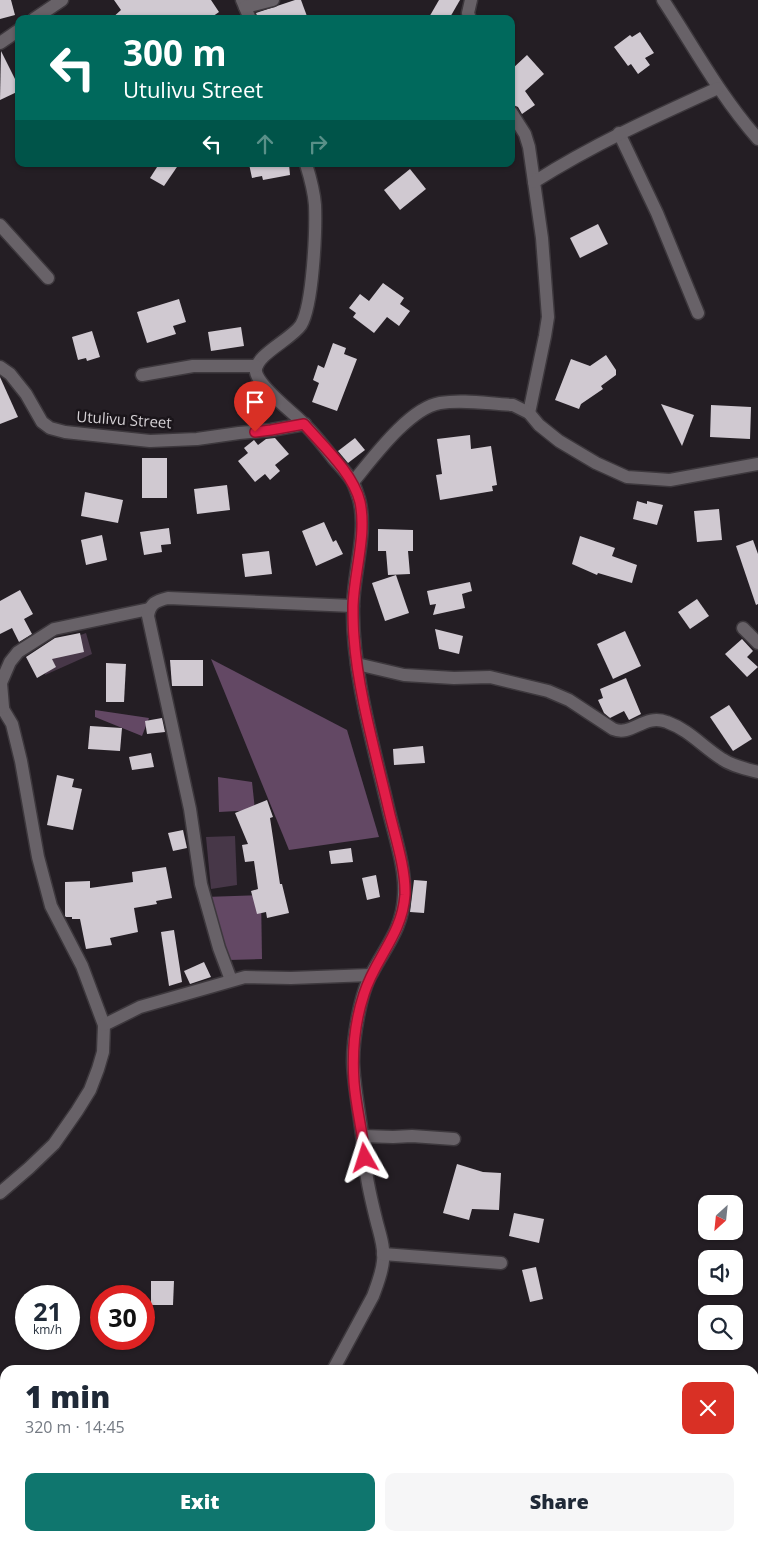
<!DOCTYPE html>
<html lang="en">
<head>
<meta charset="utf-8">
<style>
  body { margin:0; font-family:"Open Sans",sans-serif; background:#f6f6f7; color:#1f2937; height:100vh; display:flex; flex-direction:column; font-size:19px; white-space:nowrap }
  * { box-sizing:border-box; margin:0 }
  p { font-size:16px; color:#747a83 }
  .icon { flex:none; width:28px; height:28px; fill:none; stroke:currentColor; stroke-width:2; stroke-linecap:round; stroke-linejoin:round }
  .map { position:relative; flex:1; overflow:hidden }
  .drawer { position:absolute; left:0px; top:1365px; width:759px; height:176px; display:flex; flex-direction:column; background:#fff; border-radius:15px 15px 0 0; box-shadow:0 1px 4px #0004 }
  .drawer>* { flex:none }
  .top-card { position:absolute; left:15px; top:15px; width:500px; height:152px; border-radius:10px; box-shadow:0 1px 4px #0004; background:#00695c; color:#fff; overflow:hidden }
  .needle { width:32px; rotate:207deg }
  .controls { position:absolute; left:698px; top:1195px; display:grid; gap:10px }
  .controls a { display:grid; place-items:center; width:45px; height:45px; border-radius:10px; background:#fff; box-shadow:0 1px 4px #0004; font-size:25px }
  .speed { position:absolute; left:15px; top:1285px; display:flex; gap:10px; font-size:25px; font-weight:700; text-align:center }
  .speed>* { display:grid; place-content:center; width:65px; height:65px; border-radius:50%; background:#fff; box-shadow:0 1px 4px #0004; line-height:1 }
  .speed small { font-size:12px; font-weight:400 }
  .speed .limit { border:8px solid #d22; background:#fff; color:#111 }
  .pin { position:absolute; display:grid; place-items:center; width:42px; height:42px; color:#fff; margin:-51px -21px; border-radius:50% 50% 50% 0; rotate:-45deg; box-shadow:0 0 5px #0007 }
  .pin .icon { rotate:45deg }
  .me { position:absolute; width:55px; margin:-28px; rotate:354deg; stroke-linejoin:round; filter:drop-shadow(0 0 4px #0008) }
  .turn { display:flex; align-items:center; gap:18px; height:105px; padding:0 25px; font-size:22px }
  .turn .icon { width:65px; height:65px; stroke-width:2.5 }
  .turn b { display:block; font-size:35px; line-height:42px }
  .lanes { display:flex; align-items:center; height:48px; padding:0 25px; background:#0003; justify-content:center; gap:25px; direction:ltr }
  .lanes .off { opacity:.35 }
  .round { display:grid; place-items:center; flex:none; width:52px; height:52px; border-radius:10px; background:#f6f6f7 }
  .summary { display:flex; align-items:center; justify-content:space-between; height:85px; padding:0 25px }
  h1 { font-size:30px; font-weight:800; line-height:38px }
  .cta { display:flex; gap:10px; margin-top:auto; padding:10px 25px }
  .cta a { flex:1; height:58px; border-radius:10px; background:#0f766e; color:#fff; font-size:20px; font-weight:800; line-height:58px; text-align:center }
  .cta a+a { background:#f6f6f7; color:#1f2937 }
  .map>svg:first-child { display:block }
</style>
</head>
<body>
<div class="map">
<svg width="758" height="1541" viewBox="0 0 758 1541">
  <rect width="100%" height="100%" fill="#241e24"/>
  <!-- green -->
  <g fill="#473748">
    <polygon points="86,633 92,654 45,675 51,646"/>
    <polygon points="235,836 237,885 211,889 206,837"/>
  </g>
  <!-- forest -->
  <g fill="#634864">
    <polygon points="211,659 347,730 379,837 289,850"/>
    <polygon points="95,710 149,718 142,736 95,717"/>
    <polygon points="218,777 252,782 255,810 219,812"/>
    <polygon points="261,895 262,959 229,960 205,897"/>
  </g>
  <!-- building -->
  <g fill="#d0c9d1">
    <polygon points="0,0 11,0 15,15 0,19"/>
    <polygon points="114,0 211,0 219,12 209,19 111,19 121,10"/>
    <polygon points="295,0 301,0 308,19 258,19 256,13"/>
    <polygon points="439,0 460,0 449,19 428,19"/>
    <polygon points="640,32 654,53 645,58 650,65 638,74 631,64 628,66 614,47 630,35 632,37"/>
    <polygon points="1,51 19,87 19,91 0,100"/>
    <polygon points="527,55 544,74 525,91 535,105 522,114 518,107 511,104 511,70"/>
    <polygon points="159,164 179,164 164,186 150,178"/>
    <polygon points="249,164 289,164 290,175 263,180 262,176 252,178"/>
    <polygon points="410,169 426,189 400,210 384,190"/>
    <polygon points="598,224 608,244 580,258 570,238"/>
    <polygon points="383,283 404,298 400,304 410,311 399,326 387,317 374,333 353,317 356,313 349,308 360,294 369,301"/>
    <polygon points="179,299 186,322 173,326 176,334 147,343 137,312"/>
    <polygon points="241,327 244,346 211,351 208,332"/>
    <polygon points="92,331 100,357 87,361 86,358 78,360 72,337"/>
    <polygon points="333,343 346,348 344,354 357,359 337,411 312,402 319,383 313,380 318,365 324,368"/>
    <polygon points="606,355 616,370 616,375 601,386 603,389 581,404 579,409 555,400 571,359 590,366"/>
    <polygon points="0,377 18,417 0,424"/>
    <polygon points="661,404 694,415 682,446"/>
    <polygon points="711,405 751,407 750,439 710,437"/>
    <polygon points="470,435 471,449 491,446 497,485 492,486 493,491 440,500 436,475 442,474 437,439"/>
    <polygon points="275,438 289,454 275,465 280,471 270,480 265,474 255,482 238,461 248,453 244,448 254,440 258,445 266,439"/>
    <polygon points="355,438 365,450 348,463 338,451"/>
    <rect x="142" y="458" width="25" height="40"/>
    <polygon points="227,485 230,510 197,514 194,489"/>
    <polygon points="85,492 123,500 118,523 81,516"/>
    <polygon points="637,501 647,504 647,501 663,505 657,525 633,519"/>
    <polygon points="719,509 722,540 697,542 694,511"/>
    <polygon points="324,522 333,542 336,540 343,554 316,566 302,531"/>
    <polygon points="169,528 171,544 161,545 162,552 144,555 140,532"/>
    <polygon points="378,529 413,530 413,551 408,551 410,574 388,575 386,551 378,551"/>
    <polygon points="102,535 107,560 86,565 81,540"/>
    <polygon points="580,536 615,548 612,556 637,565 632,583 598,573 597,575 572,564"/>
    <polygon points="753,540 758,554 758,604 756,605 736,546"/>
    <polygon points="269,551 272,574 245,577 242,554"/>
    <polygon points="396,575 409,613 385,621 372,583"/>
    <polygon points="470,582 472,591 462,594 465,608 433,615 436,604 430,605 427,591"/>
    <polygon points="20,590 33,614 24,619 32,634 19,642 12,628 0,634 0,601"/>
    <polygon points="697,599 709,616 690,629 678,612"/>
    <polygon points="435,629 463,636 459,654 439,649"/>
    <polygon points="625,631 641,666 613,679 597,644"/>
    <polygon points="80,633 84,652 52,659 56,667 37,678 26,657 55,638"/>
    <polygon points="742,639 753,651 747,657 758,667 747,677 725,654"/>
    <polygon points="170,660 203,660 203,686 172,686"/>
    <polygon points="106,663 126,664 124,702 106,702"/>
    <polygon points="626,678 641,714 629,720 624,711 610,718 604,713 598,700 603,698 600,689"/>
    <polygon points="729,705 752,739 733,751 710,717"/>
    <polygon points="162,718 165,732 147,734 145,721"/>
    <polygon points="90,726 122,728 120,751 88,749"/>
    <polygon points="423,746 425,763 394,765 393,749"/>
    <polygon points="151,753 154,767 132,770 129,757"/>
    <polygon points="57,775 74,779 72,787 82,789 73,830 47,825"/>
    <polygon points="267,800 273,817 270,818 280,884 282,884 289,913 267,918 266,912 257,914 251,891 258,889 254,861 245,862 242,845 248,844 235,813"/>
    <polygon points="183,830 187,848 173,851 168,833"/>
    <polygon points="351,848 353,862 331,864 329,851"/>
    <polygon points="166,867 172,898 156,901 157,904 134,908 138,932 110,938 112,945 86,949 80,919 72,919 72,917 66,917 65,916 65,882 90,881 90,888 133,882 132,872"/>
    <polygon points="376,875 380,897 367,900 362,878"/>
    <polygon points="414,880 427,881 424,913 410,912"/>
    <polygon points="174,930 182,982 169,986 161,932"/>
    <polygon points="204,962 211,977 190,984 184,971"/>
    <polygon points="457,1164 483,1172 501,1173 499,1210 472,1209 469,1220 443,1213"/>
    <polygon points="514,1213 544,1219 539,1243 509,1236"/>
    <polygon points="536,1267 543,1299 530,1302 522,1270"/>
    <polygon points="151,1281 174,1281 173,1305 151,1305"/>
  </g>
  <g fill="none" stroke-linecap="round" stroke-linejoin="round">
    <defs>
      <g id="street">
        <polyline points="242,0 250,19"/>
        <path d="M663,0C694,47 720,96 758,139"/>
        <polyline points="245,7 273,0"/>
        <polyline points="34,19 62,0"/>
        <polyline points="470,19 468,13 471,0"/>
        <polyline points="0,43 19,30"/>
        <polyline points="511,112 525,134 529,147 542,238 548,317 545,336 529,413"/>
        <polyline points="619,133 657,213 698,313"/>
        <path d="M306,164C310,177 314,191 315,205C316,231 313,305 301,325C291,340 254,355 256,372C259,387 290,410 301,421C313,432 323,445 333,458C339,465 347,473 352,481C355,486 357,493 359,499C368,532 353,573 353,608C352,674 374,747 389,812C395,837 406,870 404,895C403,928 386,946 372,973C360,993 353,1039 353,1062C354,1087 359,1110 362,1135C364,1147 364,1159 366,1171C368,1187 372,1203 376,1219C379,1232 385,1247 383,1261C382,1273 377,1285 373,1296L333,1370"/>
        <path d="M534,182C594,144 654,117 718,88"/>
        <polyline points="0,225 48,278"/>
        <polyline points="0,367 10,374 26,394 42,422 50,428 65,432 150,441 197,439 239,433 271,430 305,424"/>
        <polyline points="142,375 193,366 256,366"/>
        <path d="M353,482C372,459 409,408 440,403C464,399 489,404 513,405L529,413L539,425L559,441L596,463L627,477L670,480L758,464"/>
        <polyline points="743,628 758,643"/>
        <path d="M357,664L404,675L454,678L490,677L548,691L569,700L613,729C632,737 644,713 667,722C689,730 703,747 722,759C732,766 746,769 758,772"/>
        <polyline points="0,704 12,724 21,761 38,857 51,906 82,966 104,1025 103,1052 98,1069 90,1090 77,1111 54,1144 29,1168 0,1193"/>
        <polyline points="3,707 1,683 10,662 18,652 54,629 149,609"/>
        <path d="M231,980L219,948L201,884L190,809L148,616C150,603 156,601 168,598L353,606"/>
        <polyline points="104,1025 140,1007 245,977 291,978 370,975"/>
        <polyline points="363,1136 393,1137 412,1136 454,1139"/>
        <polyline points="383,1254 501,1263"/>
        <polyline points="256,1541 258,1536"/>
      </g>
      <g id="secondary">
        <polyline points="0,1419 5,1425"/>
        <polyline points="101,1536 108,1541"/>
      </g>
    </defs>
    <!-- street casing -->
    <use href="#street" stroke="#3d383d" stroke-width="15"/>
    <!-- secondary casing -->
    <use href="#secondary" stroke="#3d383d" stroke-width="15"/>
    <!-- street -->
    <use href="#street" stroke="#686268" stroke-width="12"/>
    <!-- secondary -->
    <use href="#secondary" stroke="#686268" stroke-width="12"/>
  </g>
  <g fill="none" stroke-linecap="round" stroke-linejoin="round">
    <defs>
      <path id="route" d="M255,432L271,430L304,424C323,446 353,473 360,502C367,535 354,573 353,606C353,616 353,627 354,637C358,694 377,758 390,815C396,839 406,871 405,895C402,935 375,958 364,994C355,1021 352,1053 354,1082C356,1108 363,1133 365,1158"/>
    </defs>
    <!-- route casing -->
    <use href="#route" stroke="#92132f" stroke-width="12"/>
    <!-- route -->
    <use href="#route" stroke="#e11d48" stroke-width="9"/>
  </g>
  <g text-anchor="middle" stroke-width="5" stroke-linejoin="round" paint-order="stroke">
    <!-- street labels -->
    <g font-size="15" fill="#d5d1d5" stroke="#1a151a">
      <text transform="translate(124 420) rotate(4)" y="5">Utulivu Street</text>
    </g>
  </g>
</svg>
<div class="controls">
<a><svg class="needle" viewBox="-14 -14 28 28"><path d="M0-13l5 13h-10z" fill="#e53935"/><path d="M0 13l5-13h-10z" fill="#747a83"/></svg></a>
<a><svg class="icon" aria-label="sound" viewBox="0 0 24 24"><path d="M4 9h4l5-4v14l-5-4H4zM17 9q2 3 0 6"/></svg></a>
<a><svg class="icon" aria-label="search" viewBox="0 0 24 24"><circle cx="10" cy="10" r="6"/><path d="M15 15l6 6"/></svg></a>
</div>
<div class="speed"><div>21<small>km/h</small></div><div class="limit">30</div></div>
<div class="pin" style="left:255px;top:432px;background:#d93025"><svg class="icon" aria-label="arrive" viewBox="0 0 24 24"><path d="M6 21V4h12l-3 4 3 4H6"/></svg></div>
<svg class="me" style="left:365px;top:1158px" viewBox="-20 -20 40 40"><path d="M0-17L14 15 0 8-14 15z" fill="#e11d48" stroke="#fff" stroke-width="4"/></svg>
<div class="top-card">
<div class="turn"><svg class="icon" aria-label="left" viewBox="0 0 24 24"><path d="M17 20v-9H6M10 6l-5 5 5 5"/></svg><div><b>300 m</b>Utulivu Street</div></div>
<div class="lanes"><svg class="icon" aria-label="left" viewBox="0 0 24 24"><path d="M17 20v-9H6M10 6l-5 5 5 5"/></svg><svg class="icon off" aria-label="ahead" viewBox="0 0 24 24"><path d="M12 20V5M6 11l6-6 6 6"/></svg><svg class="icon off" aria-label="right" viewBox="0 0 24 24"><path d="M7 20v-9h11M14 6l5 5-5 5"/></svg></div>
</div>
<section class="drawer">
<div class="summary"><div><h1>1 min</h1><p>320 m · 14:45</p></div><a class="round" style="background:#d93025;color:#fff"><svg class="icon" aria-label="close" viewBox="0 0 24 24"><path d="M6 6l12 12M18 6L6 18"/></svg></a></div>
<div class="cta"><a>Exit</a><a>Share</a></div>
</section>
</div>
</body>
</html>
